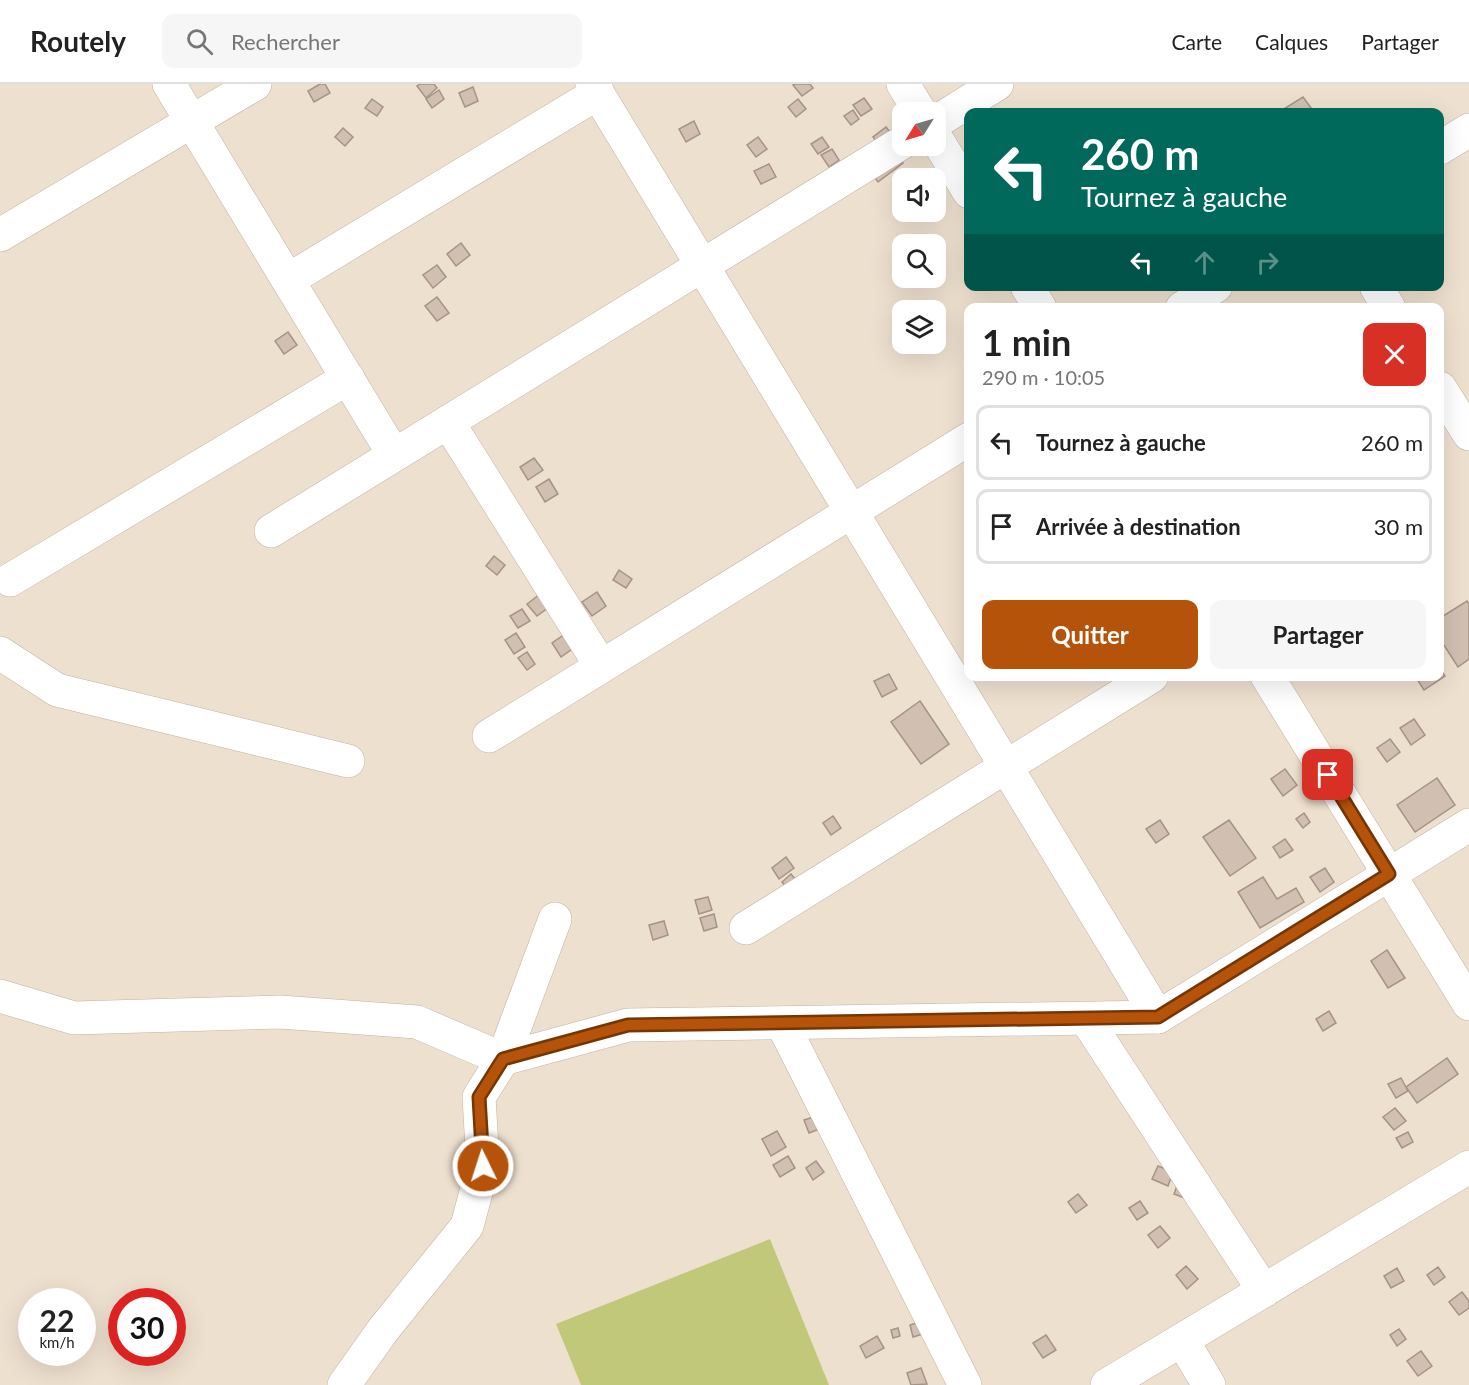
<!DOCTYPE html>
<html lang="fr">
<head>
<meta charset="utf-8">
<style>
  body { margin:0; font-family:Lato,sans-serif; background:#f6f6f6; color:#222; height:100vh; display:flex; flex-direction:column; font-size:22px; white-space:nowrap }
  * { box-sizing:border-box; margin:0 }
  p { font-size:20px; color:#767676 }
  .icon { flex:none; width:33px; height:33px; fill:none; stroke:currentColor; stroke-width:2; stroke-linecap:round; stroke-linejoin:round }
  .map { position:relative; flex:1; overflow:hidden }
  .panel { position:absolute; left:964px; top:219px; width:480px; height:378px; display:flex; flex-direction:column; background:#fff; border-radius:12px; box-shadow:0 6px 24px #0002 }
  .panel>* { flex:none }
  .guide { position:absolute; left:964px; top:24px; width:480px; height:183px; border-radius:12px; box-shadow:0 6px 24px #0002; background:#00695c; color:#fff; overflow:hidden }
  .needle { width:39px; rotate:233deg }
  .buttons { position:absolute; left:892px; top:18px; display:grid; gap:12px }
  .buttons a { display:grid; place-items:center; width:54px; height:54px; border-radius:12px; background:#fff; box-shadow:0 6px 24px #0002; font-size:30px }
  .speed { position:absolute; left:18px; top:1204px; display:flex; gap:12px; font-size:30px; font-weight:700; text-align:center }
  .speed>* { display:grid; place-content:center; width:78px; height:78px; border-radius:50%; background:#fff; box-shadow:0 6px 24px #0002; line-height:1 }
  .speed small { font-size:15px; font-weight:400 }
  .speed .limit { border:9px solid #d22; background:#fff; color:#111 }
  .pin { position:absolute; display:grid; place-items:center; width:51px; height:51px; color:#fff; margin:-26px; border-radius:12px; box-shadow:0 3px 9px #0006 }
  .me { position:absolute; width:66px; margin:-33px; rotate:356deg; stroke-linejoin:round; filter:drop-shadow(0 0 4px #0008) }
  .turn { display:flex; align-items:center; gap:21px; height:126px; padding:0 18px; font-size:27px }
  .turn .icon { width:78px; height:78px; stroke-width:2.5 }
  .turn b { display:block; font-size:42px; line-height:51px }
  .lanes { display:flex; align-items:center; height:57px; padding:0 18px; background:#0003; justify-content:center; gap:30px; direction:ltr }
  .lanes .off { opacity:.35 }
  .round { display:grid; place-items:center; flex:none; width:63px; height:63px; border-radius:12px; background:#f6f6f6 }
  .head { display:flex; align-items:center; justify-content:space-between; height:102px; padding:0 18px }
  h1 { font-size:36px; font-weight:700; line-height:45px }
  .cta { display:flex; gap:12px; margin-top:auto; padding:12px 18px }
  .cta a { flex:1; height:69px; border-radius:12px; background:#b45309; color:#fff; font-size:24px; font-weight:700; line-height:69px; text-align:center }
  .cta a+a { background:#f6f6f6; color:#222 }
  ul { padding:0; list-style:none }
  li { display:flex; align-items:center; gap:18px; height:75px; margin:0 12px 9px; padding:0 6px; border:3px solid #e0e0e0; border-radius:12px }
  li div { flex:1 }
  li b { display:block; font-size:22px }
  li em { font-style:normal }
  header { display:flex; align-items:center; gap:36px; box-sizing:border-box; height:84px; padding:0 30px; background:#fff; border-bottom:2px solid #e0e0e0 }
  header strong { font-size:28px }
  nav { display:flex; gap:33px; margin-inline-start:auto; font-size:21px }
  .search { width:420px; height:54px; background:#f6f6f6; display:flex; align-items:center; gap:15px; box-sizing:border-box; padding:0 21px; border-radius:12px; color:#767676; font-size:22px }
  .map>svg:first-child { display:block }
</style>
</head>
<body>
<header>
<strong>Routely</strong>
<div class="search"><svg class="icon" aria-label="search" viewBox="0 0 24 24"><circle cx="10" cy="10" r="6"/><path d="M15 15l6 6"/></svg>Rechercher</div>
<nav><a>Carte</a><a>Calques</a><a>Partager</a></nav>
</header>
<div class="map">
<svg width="1469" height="1301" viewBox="0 0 1469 1301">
  <rect width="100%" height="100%" fill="#eee0cf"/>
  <!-- green -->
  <polygon fill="#c1c87a" points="770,1155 829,1301 581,1301 556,1240"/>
  <!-- building -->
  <g fill="#d1c0b2" stroke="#a49386" stroke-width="1.5">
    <polygon points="320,0 325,0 330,9 314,18 308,7"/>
    <polygon points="420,0 434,0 437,4 426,14 417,2"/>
    <polygon points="795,0 810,0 813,4 802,12 793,1"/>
    <polygon points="473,3 478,17 465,23 459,9"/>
    <polygon points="439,6 444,15 432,24 426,15"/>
    <polygon points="1303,13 1314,28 1279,28"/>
    <polygon points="864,14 872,25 861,32 853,21"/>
    <polygon points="372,15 383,23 377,32 365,24"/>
    <polygon points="798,15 806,25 796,33 788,23"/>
    <polygon points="853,26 859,35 851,41 844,32"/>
    <polygon points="694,37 700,50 686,58 679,45"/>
    <polygon points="886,43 897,57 884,67 873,53"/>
    <polygon points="343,44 353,53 345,62 335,53"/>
    <polygon points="758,53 767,65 756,73 747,61"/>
    <polygon points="822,53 829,63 818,70 811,60"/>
    <polygon points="832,65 839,76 829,83 821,71"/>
    <polygon points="896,70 903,79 878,98 871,88"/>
    <polygon points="769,80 776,93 761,100 754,87"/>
    <polygon points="461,159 470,171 456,182 447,170"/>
    <polygon points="437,181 446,193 433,204 423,191"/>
    <polygon points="437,213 449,229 437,237 425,222"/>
    <polygon points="288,248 297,261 284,270 275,257"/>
    <polygon points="534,374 543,386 528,396 520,383"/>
    <polygon points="549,395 558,410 545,418 536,403"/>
    <polygon points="494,472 505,481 497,491 486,482"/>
    <polygon points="619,486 632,495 626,504 613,496"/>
    <polygon points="597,508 606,522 592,532 582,518"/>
    <polygon points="540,510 549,523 537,532 527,520"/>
    <polygon points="1467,517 1469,520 1469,575 1458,583 1440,555 1440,534"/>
    <polygon points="522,525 530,537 518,544 510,532"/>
    <polygon points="516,549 525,563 514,570 505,556"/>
    <polygon points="565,550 575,563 561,573 552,559"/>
    <polygon points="527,568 535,580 527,586 518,574"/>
    <polygon points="1440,585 1445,592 1424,606 1415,592 1440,592"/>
    <polygon points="889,590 897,605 882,613 874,597"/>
    <polygon points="920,617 949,660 921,680 891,638"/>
    <polygon points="1414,635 1425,651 1411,661 1400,644"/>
    <polygon points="1390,655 1400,668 1387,678 1377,664"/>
    <polygon points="1285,685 1297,701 1283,712 1271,695"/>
    <polygon points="1437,694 1455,721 1415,748 1397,721"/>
    <polygon points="1304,729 1310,738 1303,744 1296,735"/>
    <polygon points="833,732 841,744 831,751 823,739"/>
    <polygon points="1160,736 1169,750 1156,759 1146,745"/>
    <polygon points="1229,736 1256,774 1230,792 1203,753"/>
    <polygon points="1285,755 1293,766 1280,774 1273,763"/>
    <polygon points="786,773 794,784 779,795 772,784"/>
    <polygon points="1325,784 1334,798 1320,808 1310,793"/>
    <polygon points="791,790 801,802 792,810 782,798"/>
    <polygon points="1263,793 1277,815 1296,804 1304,818 1260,844 1238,808"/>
    <polygon points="708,813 712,826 699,830 695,816"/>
    <polygon points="714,830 717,843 704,847 700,834"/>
    <polygon points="664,837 668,851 653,856 649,841"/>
    <polygon points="1387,866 1405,894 1388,904 1371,877"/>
    <polygon points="1329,927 1336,939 1323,947 1316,935"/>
    <polygon points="1447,974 1458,990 1417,1019 1406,1003"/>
    <polygon points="1401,994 1408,1007 1396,1014 1388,1000"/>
    <polygon points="1395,1024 1406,1037 1394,1046 1383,1033"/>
    <polygon points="817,1032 822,1044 809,1049 804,1036"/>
    <polygon points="777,1047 786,1063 771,1072 762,1055"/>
    <polygon points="1408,1048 1413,1058 1402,1064 1396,1054"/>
    <polygon points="788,1072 795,1084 780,1093 773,1081"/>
    <polygon points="816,1077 824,1088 813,1096 806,1084"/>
    <polygon points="1158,1082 1173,1088 1168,1102 1152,1095"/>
    <polygon points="1179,1096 1187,1115 1174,1110"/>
    <polygon points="1078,1110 1087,1121 1076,1129 1068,1118"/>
    <polygon points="1140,1117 1148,1129 1137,1136 1129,1124"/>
    <polygon points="1160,1142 1170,1154 1158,1164 1148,1151"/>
    <polygon points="1186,1182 1198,1195 1187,1205 1176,1191"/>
    <polygon points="1438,1183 1445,1193 1434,1201 1427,1191"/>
    <polygon points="1397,1184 1404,1197 1391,1204 1384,1192"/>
    <polygon points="1462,1208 1469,1217 1469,1224 1459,1231 1449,1218"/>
    <polygon points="923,1237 926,1249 913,1253 910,1241"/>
    <polygon points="898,1244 900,1252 893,1254 891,1246"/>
    <polygon points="1399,1245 1406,1255 1397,1262 1390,1251"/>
    <polygon points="1046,1251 1056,1266 1043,1274 1033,1259"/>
    <polygon points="877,1252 884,1264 866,1274 860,1262"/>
    <polygon points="1421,1267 1432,1282 1418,1292 1407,1277"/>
    <polygon points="921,1284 927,1300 911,1301 907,1289"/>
  </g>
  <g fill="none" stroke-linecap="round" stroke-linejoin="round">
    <defs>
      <g id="minor">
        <polyline points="169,0 394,371"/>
        <polyline points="592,0 1158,933"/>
        <polyline points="903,0 920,28"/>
        <polyline points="936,38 997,0"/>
        <polyline points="936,54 969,108"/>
        <polyline points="1440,64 1469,46"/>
        <polyline points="0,151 255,0"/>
        <polyline points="288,196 598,9"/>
        <polyline points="1027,202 1040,224"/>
        <polyline points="1376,202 1389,224"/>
        <polyline points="1182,224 1216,202"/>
        <polyline points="1440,304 1469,350"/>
        <polyline points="448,338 601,582"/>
        <polyline points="271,447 903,58"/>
        <polyline points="10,496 348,294"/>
        <polyline points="0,569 57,606 348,677"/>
        <polyline points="1267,592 1469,920"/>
        <polyline points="489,652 969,355"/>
        <polyline points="746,844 1152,592"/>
        <polyline points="0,912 74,934 280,928 417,938 503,975 628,941 1158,933 1469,741"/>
        <polyline points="1086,935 1264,1207"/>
        <polyline points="782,939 965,1301"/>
        <polyline points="1182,1256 1209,1301"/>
        <polyline points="344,1301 383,1246 467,1142 483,1082 479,1013 503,975 555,835"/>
        <polyline points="1107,1301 1469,1083"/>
      </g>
    </defs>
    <!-- minor casing -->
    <use href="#minor" stroke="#c0b2a2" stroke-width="34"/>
    <!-- minor -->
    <use href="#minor" stroke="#fff" stroke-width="33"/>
  </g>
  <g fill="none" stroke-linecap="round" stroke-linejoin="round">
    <defs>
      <polyline id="route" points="483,1082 479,1013 503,975 628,941 1158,933 1389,790 1328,691"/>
    </defs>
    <!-- route casing -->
    <use href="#route" stroke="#753606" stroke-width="15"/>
    <!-- route -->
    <use href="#route" stroke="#b45309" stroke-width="10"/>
  </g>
</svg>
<div class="buttons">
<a><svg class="needle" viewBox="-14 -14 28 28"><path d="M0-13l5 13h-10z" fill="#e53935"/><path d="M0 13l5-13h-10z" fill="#767676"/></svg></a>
<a><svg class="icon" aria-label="sound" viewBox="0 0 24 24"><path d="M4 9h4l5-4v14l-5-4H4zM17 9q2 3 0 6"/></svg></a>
<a><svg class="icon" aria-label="search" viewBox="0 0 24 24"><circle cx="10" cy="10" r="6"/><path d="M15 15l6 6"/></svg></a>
<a><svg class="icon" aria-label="layers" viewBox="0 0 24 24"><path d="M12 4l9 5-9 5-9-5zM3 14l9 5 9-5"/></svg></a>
</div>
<div class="speed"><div>22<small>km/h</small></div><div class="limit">30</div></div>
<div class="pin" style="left:1328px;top:691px;background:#d93025"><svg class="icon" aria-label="arrive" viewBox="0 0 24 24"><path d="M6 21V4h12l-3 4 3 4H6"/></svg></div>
<svg class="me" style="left:483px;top:1082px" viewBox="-20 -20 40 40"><circle r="17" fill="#b45309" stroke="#fff" stroke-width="3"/><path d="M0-11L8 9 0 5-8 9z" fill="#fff"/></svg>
<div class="guide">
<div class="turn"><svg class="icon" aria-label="left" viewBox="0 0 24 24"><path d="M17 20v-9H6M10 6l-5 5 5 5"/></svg><div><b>260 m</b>Tournez à gauche</div></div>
<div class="lanes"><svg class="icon" aria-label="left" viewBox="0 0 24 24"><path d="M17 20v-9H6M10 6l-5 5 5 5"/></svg><svg class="icon off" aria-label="ahead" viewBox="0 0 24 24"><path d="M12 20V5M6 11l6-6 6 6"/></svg><svg class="icon off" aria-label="right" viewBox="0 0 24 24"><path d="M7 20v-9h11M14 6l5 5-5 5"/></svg></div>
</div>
<section class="panel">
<div class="head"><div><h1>1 min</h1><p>290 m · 10:05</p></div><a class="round" style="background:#d93025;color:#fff"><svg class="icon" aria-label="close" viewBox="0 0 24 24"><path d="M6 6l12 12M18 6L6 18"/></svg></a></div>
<ul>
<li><svg class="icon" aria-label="left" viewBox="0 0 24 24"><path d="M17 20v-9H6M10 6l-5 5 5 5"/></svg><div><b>Tournez à gauche</b></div><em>260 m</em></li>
<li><svg class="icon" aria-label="arrive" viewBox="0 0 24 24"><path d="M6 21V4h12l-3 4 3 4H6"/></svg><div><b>Arrivée à destination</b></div><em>30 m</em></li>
</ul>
<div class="cta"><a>Quitter</a><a>Partager</a></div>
</section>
</div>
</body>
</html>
